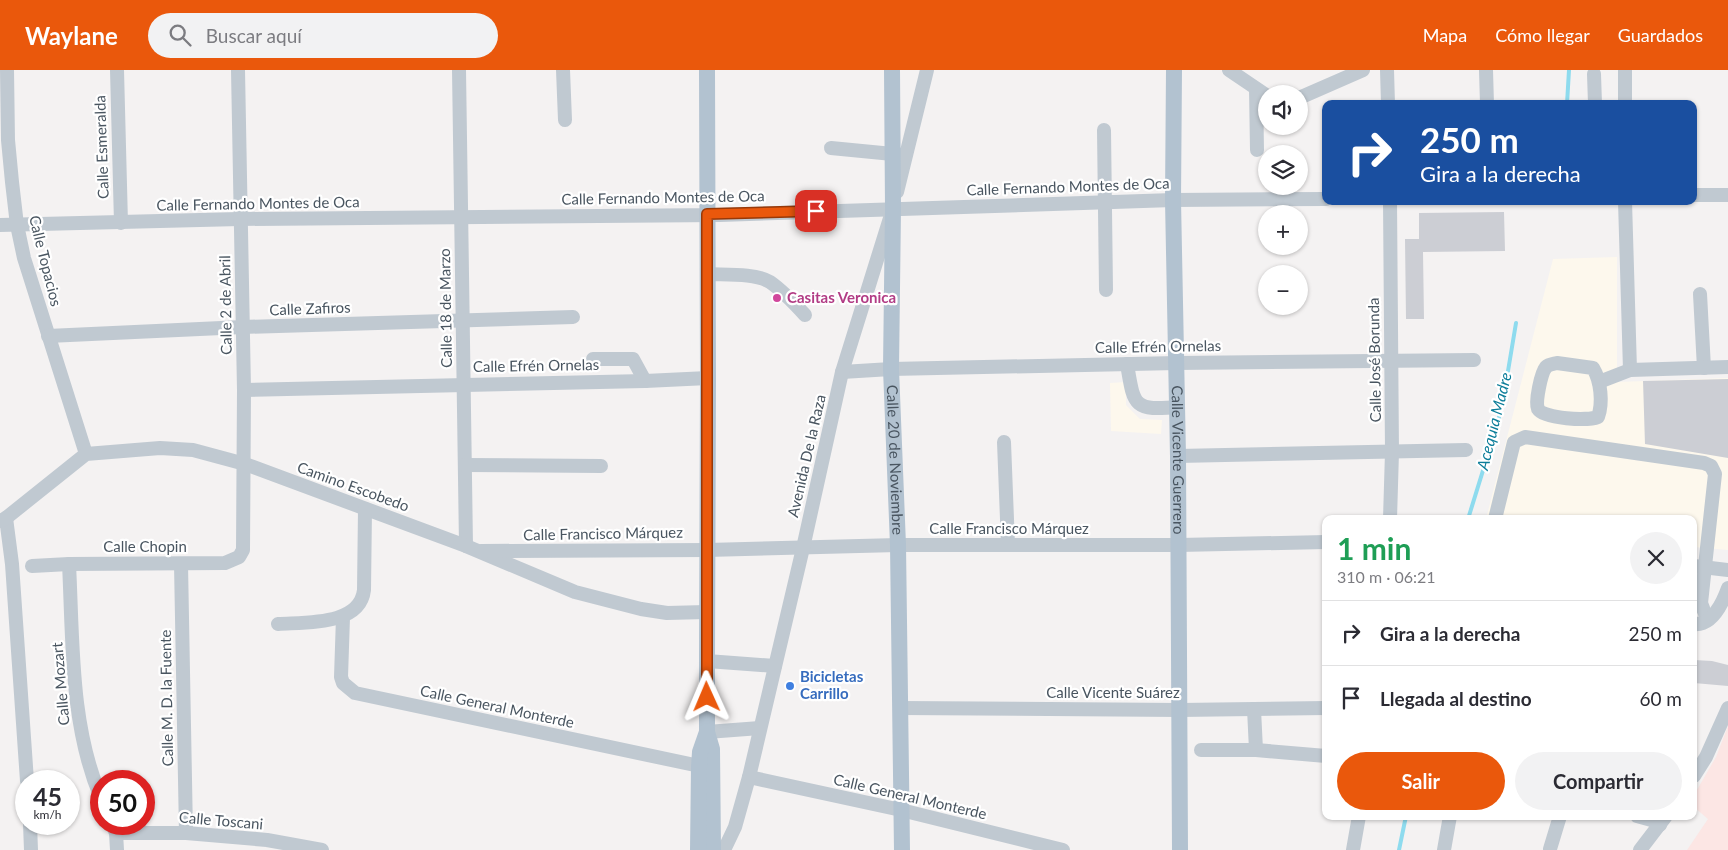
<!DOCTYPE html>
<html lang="es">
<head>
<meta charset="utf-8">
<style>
  body { margin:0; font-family:Lato,sans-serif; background:#f2f2f3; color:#2b2b33; height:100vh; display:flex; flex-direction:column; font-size:19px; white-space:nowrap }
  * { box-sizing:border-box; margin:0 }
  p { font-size:16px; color:#7c7c81 }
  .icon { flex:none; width:28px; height:28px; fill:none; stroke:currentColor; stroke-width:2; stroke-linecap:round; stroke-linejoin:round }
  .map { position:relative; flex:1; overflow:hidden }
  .details { position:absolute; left:1322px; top:445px; width:375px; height:305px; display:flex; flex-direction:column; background:#fff; border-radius:10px; box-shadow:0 1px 4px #0004 }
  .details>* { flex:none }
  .top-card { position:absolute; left:1322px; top:30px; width:375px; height:105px; border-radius:10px; box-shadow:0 1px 4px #0004; background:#1a4fa0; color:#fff; overflow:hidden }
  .controls { position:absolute; left:1258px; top:15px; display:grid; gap:10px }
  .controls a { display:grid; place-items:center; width:50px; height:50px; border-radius:50%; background:#fff; box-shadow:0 1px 4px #0004; font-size:25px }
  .speed { position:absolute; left:15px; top:700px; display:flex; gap:10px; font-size:25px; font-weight:700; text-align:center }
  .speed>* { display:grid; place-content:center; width:65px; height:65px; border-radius:50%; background:#fff; box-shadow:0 1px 4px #0004; line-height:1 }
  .speed small { font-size:12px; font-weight:400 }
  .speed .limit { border:8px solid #d22; background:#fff; color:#111 }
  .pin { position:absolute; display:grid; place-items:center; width:42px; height:42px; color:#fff; margin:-21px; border-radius:10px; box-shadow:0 2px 8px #0006 }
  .me { position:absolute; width:55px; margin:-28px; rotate:359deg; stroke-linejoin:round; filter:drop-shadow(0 0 4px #0008) }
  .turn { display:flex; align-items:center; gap:18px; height:105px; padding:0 15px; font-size:22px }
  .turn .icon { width:65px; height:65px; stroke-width:2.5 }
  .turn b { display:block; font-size:35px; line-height:42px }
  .round { display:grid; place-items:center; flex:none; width:52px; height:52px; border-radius:26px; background:#f2f2f3 }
  .summary { display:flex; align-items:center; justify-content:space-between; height:85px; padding:0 15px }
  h1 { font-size:30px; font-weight:700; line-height:38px; color:#1e9e55 }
  .primary-button { display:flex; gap:10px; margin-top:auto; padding:10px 15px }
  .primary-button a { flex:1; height:58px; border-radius:30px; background:#ea580c; color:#fff; font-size:20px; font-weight:700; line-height:58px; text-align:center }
  .primary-button a+a { background:#f2f2f3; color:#2b2b33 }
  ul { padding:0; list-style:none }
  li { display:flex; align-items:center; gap:15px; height:65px; padding:0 15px; border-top:1px solid #e1e1e2 }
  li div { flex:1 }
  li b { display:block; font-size:19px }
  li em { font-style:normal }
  header { display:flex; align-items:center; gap:30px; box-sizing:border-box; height:70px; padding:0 25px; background:#ea580c; color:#fff }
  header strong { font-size:24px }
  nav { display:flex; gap:28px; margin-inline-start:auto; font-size:18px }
  .search { width:350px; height:45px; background:#f2f2f3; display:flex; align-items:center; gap:12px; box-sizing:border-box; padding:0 18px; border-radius:28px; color:#7c7c81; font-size:19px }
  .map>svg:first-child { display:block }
</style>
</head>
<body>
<header>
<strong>Waylane</strong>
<div class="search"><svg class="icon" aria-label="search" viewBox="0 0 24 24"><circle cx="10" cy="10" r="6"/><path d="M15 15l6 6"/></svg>Buscar aquí</div>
<nav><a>Mapa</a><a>Cómo llegar</a><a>Guardados</a></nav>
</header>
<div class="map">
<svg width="1728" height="780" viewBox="0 0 1728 780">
  <rect width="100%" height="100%" fill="#f4f2f2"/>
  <!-- commercial -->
  <g fill="#fdf8ed">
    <polygon points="1617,187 1617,312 1728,308 1728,480 1694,477 1694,449 1486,449 1553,189"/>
    <polygon points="1126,312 1126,335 1140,349 1162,350 1161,364 1111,361 1110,313"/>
  </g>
  <!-- medical -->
  <polygon fill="#fce6e4" points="1728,656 1728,780 1687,780 1708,749 1694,737 1694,725 1716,687"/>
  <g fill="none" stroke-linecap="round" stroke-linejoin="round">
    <!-- stream -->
    <g stroke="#8edbee" stroke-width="4">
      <polyline points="1567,34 1569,0"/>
      <polyline points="1468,449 1498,352 1505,319 1516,253"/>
      <polyline points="1399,780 1406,746"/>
    </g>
  </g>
  <!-- building -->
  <g fill="#ccced4">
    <polygon points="1504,142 1505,181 1423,182 1424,249 1406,249 1405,169 1419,169 1419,143"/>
    <polygon points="1728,309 1728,388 1645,374 1643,311"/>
    <polygon points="1694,590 1712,591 1728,595 1728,616 1694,613"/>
  </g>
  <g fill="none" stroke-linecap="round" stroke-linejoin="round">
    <!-- minor -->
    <g stroke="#c0c9d1" stroke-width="14">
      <polyline points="7,0 8,70 12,112 17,155 24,188 86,384"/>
      <polyline points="117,0 121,153"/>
      <polyline points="459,0 466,476"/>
      <polyline points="563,0 565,50"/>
      <polyline points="1229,0 1266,25"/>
      <polyline points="1387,0 1388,34"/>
      <polyline points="1486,0 1487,34"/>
      <polyline points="1625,0 1625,34"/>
      <polyline points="1594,4 1595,34"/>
      <polyline points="1256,19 1257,80"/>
      <polyline points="1299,28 1363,0"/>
      <polyline points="1104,60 1106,220"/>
      <polyline points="831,78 903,85"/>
      <polyline points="897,122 927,0"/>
      <polyline points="1694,125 1728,125"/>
      <polyline points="1390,131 1392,382 1390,449"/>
      <polyline points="1625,131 1630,300"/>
      <polyline points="0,155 240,149 720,145 1173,130 1326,129"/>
      <path d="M707,204C725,205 755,203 770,212C783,221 795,234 805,245"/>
      <polyline points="1700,224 1704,298"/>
      <polyline points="48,266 243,257 573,247"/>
      <polyline points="593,289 633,289 645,311"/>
      <path d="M1557,293L1593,298C1601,311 1603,333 1598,347C1588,351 1544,349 1538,339C1535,332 1541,303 1546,297C1549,294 1553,294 1557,293Z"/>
      <path d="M1127,294C1134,336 1133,341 1178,337"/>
      <polyline points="842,302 891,299 1177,293 1474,290"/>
      <polyline points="1599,312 1630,300 1728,297"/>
      <polyline points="244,320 645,311 708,308"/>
      <polyline points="1004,372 1008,475"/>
      <polyline points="1178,386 1466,380"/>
      <polyline points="465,395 601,396"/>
      <polyline points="6,448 12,494 27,711"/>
      <polyline points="1495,449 1514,372 1525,367 1704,393 1711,396 1715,404 1701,533 1707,549"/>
      <polyline points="0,451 6,448 86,384 160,378 193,380 245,394 466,476 575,522 641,539 667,543 706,542"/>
      <polyline points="481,481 707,480 898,475 1179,475 1326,472"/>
      <path d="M69,494C73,572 70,655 101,728"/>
      <polyline points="181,494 186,763"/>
      <polyline points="32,496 69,494 225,493 239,487 243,480 244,320 238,0"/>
      <polyline points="1694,496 1728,500"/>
      <polyline points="343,547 341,607 343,613 355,623 709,698"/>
      <path d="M278,554C305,552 360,556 364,520L365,439"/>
      <path d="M1694,554C1712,556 1723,532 1728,518"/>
      <polyline points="707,591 775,596"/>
      <polyline points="900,638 1180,640 1326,638"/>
      <polyline points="1254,639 1256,680 1326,686"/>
      <polyline points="707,662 760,658"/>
      <polyline points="1201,680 1256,680"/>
      <polyline points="1694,706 1706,687 1728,638"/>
      <polyline points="749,707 901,740 1063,780"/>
      <polyline points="1637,746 1655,751 1660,755"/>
      <polyline points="30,754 31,780"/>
      <polyline points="112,754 116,763 117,780"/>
      <polyline points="116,763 186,763 267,770 322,780"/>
      <polyline points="1550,779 1560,746"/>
      <polyline points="724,780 735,757 749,707 803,478 842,302 890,148"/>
      <polyline points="1353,780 1359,746"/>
      <polyline points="1444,780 1450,746"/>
      <polyline points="1640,780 1666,746"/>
    </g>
    <!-- major -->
    <g stroke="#b2c2d0" stroke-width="16">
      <polyline points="707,0 708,308 707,591 707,662 712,679 713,780"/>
      <path id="s1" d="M892,0L893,138L891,299L898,475L902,780"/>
      <path id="s2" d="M1174,0L1173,130L1178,386L1180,780"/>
      <polyline points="698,780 699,697 700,682 707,662"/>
    </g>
  </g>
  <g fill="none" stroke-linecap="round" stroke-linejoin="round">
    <defs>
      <polyline id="route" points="707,627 707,144 816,141"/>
    </defs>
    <!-- route casing -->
    <use href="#route" stroke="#983908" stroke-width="12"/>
    <!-- route -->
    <use href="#route" stroke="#ea580c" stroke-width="9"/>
  </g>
  <!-- markers -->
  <circle fill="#d1479c" stroke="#fff" stroke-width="2" cx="777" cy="228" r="5"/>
  <circle fill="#3f7fe0" stroke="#fff" stroke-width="2" cx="790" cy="616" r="5"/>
  <g text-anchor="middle" stroke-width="4.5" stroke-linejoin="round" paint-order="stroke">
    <!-- street labels -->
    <g font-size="15" fill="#495560" stroke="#fff">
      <text transform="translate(102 77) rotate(-92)" y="5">Calle Esmeralda</text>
      <text transform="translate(1068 117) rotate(-2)" y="5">Calle Fernando Montes de Oca</text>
      <text transform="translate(663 128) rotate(-1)" y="5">Calle Fernando Montes de Oca</text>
      <text transform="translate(258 134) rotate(-1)" y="5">Calle Fernando Montes de Oca</text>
      <text transform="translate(45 191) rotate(76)" y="5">Calle Topacios</text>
      <text transform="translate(226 235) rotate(-91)" y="5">Calle 2 de Abril</text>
      <text transform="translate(446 238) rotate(-91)" y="5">Calle 18 de Marzo</text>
      <text transform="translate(310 239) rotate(-2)" y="5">Calle Zafiros</text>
      <text transform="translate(1158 277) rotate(-1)" y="5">Calle Efrén Ornelas</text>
      <text transform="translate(1375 290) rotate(-91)" y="5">Calle José Borunda</text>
      <text transform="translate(536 296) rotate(-1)" y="5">Calle Efrén Ornelas</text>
      <text transform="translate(807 386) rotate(-77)" y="5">Avenida De la Raza</text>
      <text dy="5" stroke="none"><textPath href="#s1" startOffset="390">Calle 20 de Noviembre</textPath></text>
      <text dy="5" stroke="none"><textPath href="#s2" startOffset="390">Calle Vicente Guerrero</textPath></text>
      <text transform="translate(353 417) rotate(20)" y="5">Camino Escobedo</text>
      <text x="1009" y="464">Calle Francisco Márquez</text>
      <text transform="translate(603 464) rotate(-1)" y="5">Calle Francisco Márquez</text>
      <text x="145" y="482">Calle Chopin</text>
      <text transform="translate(61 614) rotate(-95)" y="5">Calle Mozart</text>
      <text x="1113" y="628">Calle Vicente Suárez</text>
      <text transform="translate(167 628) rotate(-91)" y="5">Calle M. D. la Fuente</text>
      <text transform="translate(497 637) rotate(12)" y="5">Calle General Monterde</text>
      <text transform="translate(910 727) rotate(13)" y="5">Calle General Monterde</text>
      <text transform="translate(221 751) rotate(5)" y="5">Calle Toscani</text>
    </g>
    <!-- hotel labels -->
    <g font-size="15" font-weight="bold" fill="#b23c85" stroke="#fff" text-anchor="start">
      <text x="787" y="233">Casitas Veronica</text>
    </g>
    <!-- shop labels -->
    <g font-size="15" font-weight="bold" fill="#366cbe" stroke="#fff" text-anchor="start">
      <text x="800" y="612">Bicicletas<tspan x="800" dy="17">Carrillo</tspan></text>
    </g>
    <!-- water labels -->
    <g font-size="16" font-style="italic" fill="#0c7d99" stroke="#fff">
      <text transform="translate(1494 351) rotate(-76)" y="6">Acequia Madre</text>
    </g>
  </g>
</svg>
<div class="controls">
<a><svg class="icon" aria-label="sound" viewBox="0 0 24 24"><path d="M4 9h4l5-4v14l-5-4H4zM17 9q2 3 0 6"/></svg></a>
<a><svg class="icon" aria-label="layers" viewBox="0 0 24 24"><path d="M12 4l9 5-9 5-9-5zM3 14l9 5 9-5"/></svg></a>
<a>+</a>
<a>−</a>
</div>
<div class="speed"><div>45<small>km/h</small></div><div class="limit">50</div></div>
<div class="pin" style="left:816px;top:141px;background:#d93025"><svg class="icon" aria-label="arrive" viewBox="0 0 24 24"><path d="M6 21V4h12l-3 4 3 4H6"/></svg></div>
<svg class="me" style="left:707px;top:627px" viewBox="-20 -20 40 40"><path d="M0-17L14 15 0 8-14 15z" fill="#ea580c" stroke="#fff" stroke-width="4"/></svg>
<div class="top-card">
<div class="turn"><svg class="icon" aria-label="right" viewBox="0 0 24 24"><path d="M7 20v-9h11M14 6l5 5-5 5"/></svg><div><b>250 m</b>Gira a la derecha</div></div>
</div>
<section class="details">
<div class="summary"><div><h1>1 min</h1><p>310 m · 06:21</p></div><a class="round"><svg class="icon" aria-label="close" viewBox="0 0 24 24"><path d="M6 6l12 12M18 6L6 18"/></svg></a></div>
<ul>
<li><svg class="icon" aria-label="right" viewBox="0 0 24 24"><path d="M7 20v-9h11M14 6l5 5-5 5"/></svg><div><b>Gira a la derecha</b></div><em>250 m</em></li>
<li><svg class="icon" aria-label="arrive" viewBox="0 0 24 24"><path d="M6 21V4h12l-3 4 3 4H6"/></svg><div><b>Llegada al destino</b></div><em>60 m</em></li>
</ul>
<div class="primary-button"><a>Salir</a><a>Compartir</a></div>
</section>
</div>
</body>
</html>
